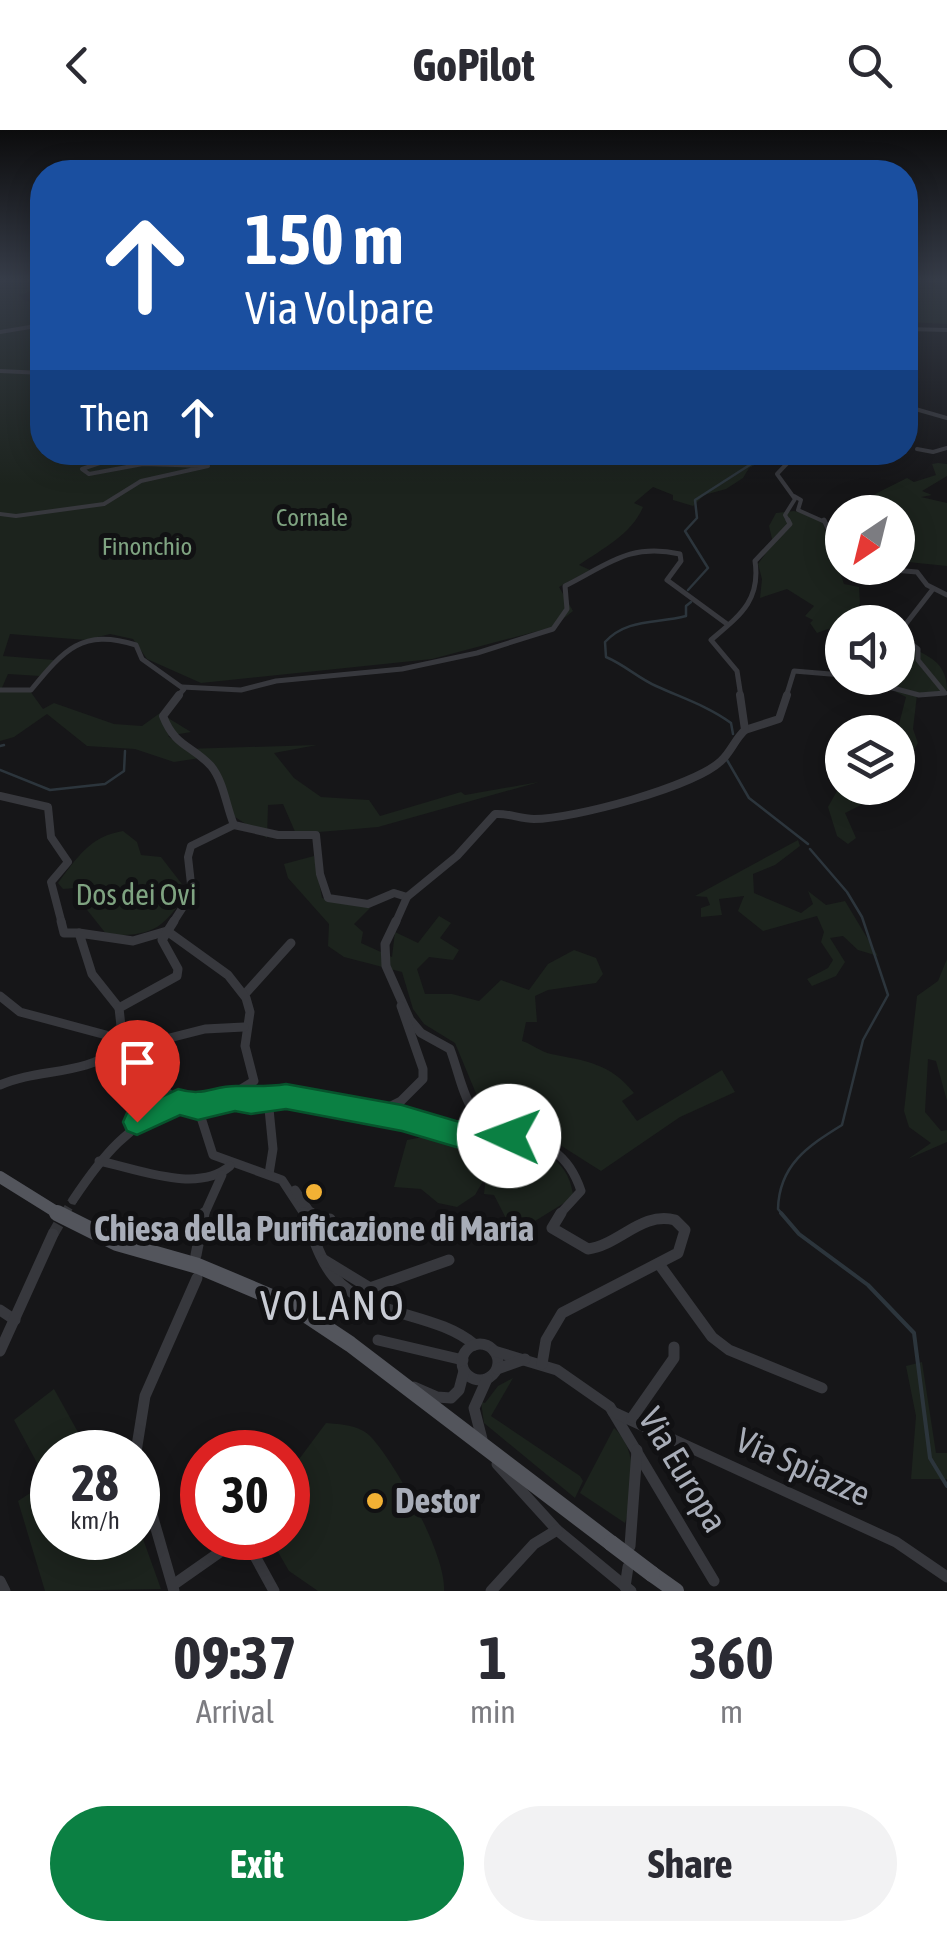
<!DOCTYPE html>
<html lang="en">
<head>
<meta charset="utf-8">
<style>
  body { margin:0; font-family:"Asap Condensed",sans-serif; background:#f2f2f3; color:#2b2b33; height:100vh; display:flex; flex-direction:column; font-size:38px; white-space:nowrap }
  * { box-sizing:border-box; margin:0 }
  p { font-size:32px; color:#7c7c81 }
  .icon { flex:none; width:55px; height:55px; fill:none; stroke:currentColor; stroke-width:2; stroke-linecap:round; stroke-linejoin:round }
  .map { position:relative; height:1461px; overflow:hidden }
  .side { display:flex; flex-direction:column; background:#fff; flex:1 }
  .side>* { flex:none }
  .banner { position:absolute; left:30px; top:30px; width:888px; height:305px; border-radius:40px; box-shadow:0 5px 25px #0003; background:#1a4fa0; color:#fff; overflow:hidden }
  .needle { width:65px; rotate:215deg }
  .tools { position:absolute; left:825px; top:365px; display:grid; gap:20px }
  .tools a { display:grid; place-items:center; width:90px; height:90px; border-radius:50%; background:#fff; box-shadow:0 5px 25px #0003; font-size:50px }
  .speed { position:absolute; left:30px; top:1300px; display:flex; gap:20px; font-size:50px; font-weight:700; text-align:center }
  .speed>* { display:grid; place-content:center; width:130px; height:130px; border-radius:50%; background:#fff; box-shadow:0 5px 25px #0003; line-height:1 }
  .speed small { font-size:25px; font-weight:400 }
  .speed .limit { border:15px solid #d22; background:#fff; color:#111 }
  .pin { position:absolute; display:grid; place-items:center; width:85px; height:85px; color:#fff; margin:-102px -42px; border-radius:50% 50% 50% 0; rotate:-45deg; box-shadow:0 0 10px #0007 }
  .pin .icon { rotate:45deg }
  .me { position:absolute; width:110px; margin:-55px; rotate:272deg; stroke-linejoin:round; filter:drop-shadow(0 0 8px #0008) }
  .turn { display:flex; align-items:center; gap:35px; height:210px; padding:0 50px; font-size:45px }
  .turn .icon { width:130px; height:130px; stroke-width:2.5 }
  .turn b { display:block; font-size:70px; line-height:85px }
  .then { display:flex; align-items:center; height:95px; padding:0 50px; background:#0003; gap:20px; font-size:38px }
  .eta { display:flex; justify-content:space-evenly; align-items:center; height:170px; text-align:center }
  .eta b { font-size:60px; font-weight:700; line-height:70px }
  .cta { display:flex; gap:20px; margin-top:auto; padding:20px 50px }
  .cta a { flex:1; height:115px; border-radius:60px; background:#0b8043; color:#fff; font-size:40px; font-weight:700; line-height:115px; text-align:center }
  .cta a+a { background:#f2f2f3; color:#2b2b33 }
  header { display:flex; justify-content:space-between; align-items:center; height:130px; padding:0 50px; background:#fff; font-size:45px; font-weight:700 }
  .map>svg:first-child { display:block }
</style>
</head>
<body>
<header><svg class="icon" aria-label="back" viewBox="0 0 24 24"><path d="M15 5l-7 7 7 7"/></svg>GoPilot<svg class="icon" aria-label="search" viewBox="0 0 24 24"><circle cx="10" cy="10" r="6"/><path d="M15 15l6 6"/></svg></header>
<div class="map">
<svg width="947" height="1461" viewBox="0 0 947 1461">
  <rect width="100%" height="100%" fill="#161618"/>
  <!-- green -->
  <g fill="#1c231d">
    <path d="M0,150H42V158L19,165L23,170L42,172V322H695L722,333L776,323L749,338L743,348L726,359L704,365L693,376L673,370V365L653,357L634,373L643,377C632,404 602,419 579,435L590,440L559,457L573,481L553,497L432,529L201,553L147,529L133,509L110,504L86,510L10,504L3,526L54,530L40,546L8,544L1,560L30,561L43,579L54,573L114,594L142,596L160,583L191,602L168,606L185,619L317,615L274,623L294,648L321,667L369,670L380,686L461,662L465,665L539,652L378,697L296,704L283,674L268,675L267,708L232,685L216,638L200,628L174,632L135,619L87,616L47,584L14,607L0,611Z"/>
    <polygon points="918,150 935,157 939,156 926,150 947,150 947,194 905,192 905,150"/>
    <polygon points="938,333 947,334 947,346 922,361 932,365 921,367 947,373 947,436 898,431 898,382 856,382 877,363 907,348 914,352 936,345 932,334"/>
    <polygon points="794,381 821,388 844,454 859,457 860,473 853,490 817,503 810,493 813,490 805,486 814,476 787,459 760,468 762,449 758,434 773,413 769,396 776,383"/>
    <path d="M898,507C918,526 947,525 947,560L917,565L913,599L918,613L913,621L906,618L898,626L897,602L906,567L896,562L893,548H898Z"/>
    <polygon points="842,652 842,658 860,658 855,664 861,675 845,683 856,708 848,714 837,706 828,677"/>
    <path d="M123,701L137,712L141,725L161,727L188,762C161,800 154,806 107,805L84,776L96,769L87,757L63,759L58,753C77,728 90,706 123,701Z"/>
    <polygon points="798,710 800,716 775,735 753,744 754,763 801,783 813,774 808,761 826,775 845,771 878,826 858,820 843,806 830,808 845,832 836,846 812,856 807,849 828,838 833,830 821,812 824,802 817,786 763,801 738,781 744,766 719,769 722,785 701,787 701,778 710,775 707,767 695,766"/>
    <path d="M314,726L322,768L370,778L354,794L363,802L361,813L392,827L395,802L418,813L439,786L451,793L440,808L459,820L453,830L429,827L417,839L425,864H452L479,871L501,850L529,860L548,834L574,820L596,828L603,844L596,853L548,860L535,866L537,892H526L522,911C532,914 541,922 551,924C586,931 610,933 634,963L622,971L637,991L722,940L735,962L680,987L601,1041L530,996L485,985L455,913L424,894L413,879L402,842L344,827L328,816L329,794L288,748L284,734Z"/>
    <polygon points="947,829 947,971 936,931 928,929 925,982 941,1001 947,1000 947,1012 908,1029 931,1013 909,997 904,981 917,866 938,851"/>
    <path d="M428,1006L457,1008L487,1044L493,1015C531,1018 566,1020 573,1064L569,1070L514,1104L494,1065L484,1064L486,1046L475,1065L457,1077L438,1073L421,1059L394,1057L407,1010Z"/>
    <polygon points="922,1232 936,1323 947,1323 947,1349 911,1349 916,1286 906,1236"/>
    <polygon points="513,1248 491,1286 580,1346 583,1351 575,1368 484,1293 481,1272 485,1273 498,1256"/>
    <polygon points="54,1259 84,1313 73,1322 52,1322 52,1339 44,1346 14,1290"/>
    <path d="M326,1293C340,1294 359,1295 370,1306C395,1332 447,1426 444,1461H318L289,1441L270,1408H288V1344Z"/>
    <path d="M614,1298C639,1320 634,1363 625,1393L580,1363Z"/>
    <polygon points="52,1349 52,1408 138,1408 138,1395 161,1459 45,1461 18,1371"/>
  </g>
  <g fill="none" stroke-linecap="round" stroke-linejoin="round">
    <!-- stream-far1 -->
    <g stroke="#2c353c" stroke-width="2.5">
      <polyline points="688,460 708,438 685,401 697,388 695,370 770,322"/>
      <path d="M691,472L686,476V486C656,494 627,488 605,512L606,527C625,535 638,548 656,556C682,568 708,576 731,593L733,604"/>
      <polyline points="0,616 4,615"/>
      <polyline points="727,630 749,668 808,714"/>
      <polyline points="0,640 50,660 105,654 124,641 125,621"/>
      <path d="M783,1085L778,1079C779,1035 808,1016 842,995L863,910L888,865L862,787L847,762L810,719"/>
    </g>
    <!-- stream -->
    <polyline stroke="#2c353c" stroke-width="4" points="781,1083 799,1104 868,1155 914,1203 930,1328 947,1356"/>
    <!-- minor-tunnel-far1 -->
    <polyline stroke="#333438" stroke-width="9" stroke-dasharray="9 5" stroke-linecap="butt" points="64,1085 73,1070"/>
    <!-- minor-tunnel -->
    <polyline stroke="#333438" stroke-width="11" stroke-dasharray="11 6" stroke-linecap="butt" points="53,1104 65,1083"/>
    <!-- minor-far4 -->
    <g stroke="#37383d" stroke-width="4">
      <polyline points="905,199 947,200"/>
      <polyline points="0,202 42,195"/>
      <polyline points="0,241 42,243"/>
      <polyline points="905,276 947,288"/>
      <polyline points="917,319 933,322 947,318"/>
      <polyline points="794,366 801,370 798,380 825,392"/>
      <polyline points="0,384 16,386 104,374 141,351 208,336 143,334 89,344 82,339 132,322"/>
      <polyline points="789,392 785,385 795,369 777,344 798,322"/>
    </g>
    <!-- minor-far3 -->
    <g stroke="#37383d" stroke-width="5">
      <polyline points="824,390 842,429"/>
      <polyline points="869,438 917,442 927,455 947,465"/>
      <polyline points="855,548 919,565 945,563 918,530 918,519 898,504 933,459"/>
      <path d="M182,557L241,560L276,551L402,539L477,523L553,499L567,479L565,456C609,434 629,413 680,424L681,431L667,450L727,494"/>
      <path d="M0,560H31C64,520 82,498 136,515L142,529L184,559L177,567"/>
      <path d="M741,567L737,541L711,510C739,486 761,471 755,431L790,394L788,390"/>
      <polyline points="786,567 794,541 842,545"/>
    </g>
    <!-- minor-far2 -->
    <g stroke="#37383d" stroke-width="8">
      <polyline points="745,600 779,589 787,565"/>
      <polyline points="0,666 48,677 51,707 68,732 51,752 62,794"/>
      <polyline points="234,695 278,705 316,705 320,744 328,768 368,774 394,763 407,767"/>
      <path d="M172,794L192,763L188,727L191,716L234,695C226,676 224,652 211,636C192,615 175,617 163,586L179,565"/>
      <path d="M395,794L407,767L457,726L495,684C509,683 520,689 534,689C573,689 693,657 721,631C731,622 735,609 745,600L740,565"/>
    </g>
    <!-- minor-far1 -->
    <g stroke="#37383d" stroke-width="9">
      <polyline points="61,791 64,803 79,803"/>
      <path d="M396,791L385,814L386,836L410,890L421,903L450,919C464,956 465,994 509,1006"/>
      <polyline points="245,864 291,813"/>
      <polyline points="0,866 20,882 106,905 181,975 220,972 254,951 245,916 250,882 246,868 228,845 167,801 133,811 79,803 92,844 119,878"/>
      <polyline points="111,909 121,896 119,878 177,846 178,839 162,810 174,791"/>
      <polyline points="122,920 205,899 244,897"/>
      <path d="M0,955C39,938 85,946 119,918"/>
      <path d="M235,968C254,973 269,965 288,966C358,971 424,1002 493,1006"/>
      <polyline points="268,969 273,1019 269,1044"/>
      <polyline points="198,978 213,1025 282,1050 305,1085"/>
      <polyline points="375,984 401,971 423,949 423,939 401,876"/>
      <path d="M507,1006C545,1010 569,1024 581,1061L559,1085"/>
      <path d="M99,1031C139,1039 197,1064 230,1036"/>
      <polyline points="295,1060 312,1085"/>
      <path d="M73,1070C105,1022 126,998 178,972"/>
      <polyline points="204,1085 222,1045"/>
    </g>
    <!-- minor -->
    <g stroke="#37383d" stroke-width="11">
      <path d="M304,1083C313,1105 319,1129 334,1147C369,1188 435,1181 475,1215"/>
      <polyline points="311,1083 319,1095 330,1089"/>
      <polyline points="196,1125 204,1083"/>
      <polyline points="324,1130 370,1158 449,1130"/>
      <polyline points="659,1134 712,1207 729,1220 822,1258"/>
      <polyline points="0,1180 15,1190"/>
      <polyline points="378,1210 463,1230"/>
      <circle cx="480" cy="1232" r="18"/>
      <polyline points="0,1221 53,1104"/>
      <polyline points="494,1221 557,1240 610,1277 714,1451"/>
      <path d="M542,1234L546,1210L562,1183L678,1123L685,1100L675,1090C642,1081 619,1115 588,1119L552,1098L561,1083"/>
      <polyline points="497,1239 525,1229"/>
      <polyline points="414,1257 437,1267 451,1268 459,1260 464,1241"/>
      <polyline points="613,1282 896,1412 947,1447"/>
      <polyline points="632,1288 674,1228 674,1217"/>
      <polyline points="482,1309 474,1278 487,1249"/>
      <polyline points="136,1322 145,1266 197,1148"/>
      <polyline points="497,1334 557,1400 631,1461"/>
      <polyline points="138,1336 174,1461"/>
      <polyline points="245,1408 274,1461"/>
      <polyline points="630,1416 637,1320"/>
      <polyline points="0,1451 5,1461"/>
      <polyline points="173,1455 240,1408"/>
      <polyline points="625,1457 628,1437"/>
      <polyline points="491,1461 534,1414 557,1400"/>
    </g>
    <!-- major-far1 -->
    <polyline stroke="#53555c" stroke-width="12" points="0,1047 61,1085"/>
    <!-- major -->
    <g stroke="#53555c" stroke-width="16">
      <polyline points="57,1083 117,1113 198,1136 293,1176 350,1214 611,1413"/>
      <polyline points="652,1444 676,1461"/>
    </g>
    <!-- major-bridge -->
    <polyline stroke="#53555c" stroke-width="16" points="611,1413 652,1444"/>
  </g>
  <!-- sky -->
  <linearGradient id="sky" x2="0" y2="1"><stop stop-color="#0c0c0d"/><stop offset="0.42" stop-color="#363c48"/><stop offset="1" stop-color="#363c48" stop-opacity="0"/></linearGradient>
  <rect width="947" height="355" fill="url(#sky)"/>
  <!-- route -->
  <path fill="#0b8043" stroke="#07532c" stroke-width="2.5" d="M286,954L402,975L456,991L520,997L524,1006L520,1016L509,1019L456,1017L402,1001L286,979L251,984L235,981L198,990L180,985L137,1005L127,1001L123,992L127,983L178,959C204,967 212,956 236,956C253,956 268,957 286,954Z"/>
  <!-- markers -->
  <g fill="#f2b134" stroke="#111113" stroke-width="4">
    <circle cx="314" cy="1062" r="10"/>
    <circle cx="375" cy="1371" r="10"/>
  </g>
  <g text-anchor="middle" stroke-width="10" stroke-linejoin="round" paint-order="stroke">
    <!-- far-park labels -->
    <g font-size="25" fill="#7fa381" stroke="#111113">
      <text x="312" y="396">Cornale</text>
      <text x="147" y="425">Finonchio</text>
    </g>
    <!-- park labels -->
    <g font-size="30" fill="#7fa381" stroke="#111113">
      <text x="136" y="775">Dos dei Ovi</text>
    </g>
    <!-- near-poi labels -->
    <g font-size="35" font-weight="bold" fill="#a8adb8" stroke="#111113">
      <text x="314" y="1111">Chiesa della Purificazione di Maria</text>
      <text x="395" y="1383" text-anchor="start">Destor</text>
    </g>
    <!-- near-street labels -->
    <g font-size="35" fill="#a8adb8" stroke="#111113">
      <text transform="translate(803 1337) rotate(24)" y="12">Via Spiazze</text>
      <text transform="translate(683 1340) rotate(59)" y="12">Via Europa</text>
    </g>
    <!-- near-quarter labels -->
    <g font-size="42" letter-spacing="2.5" fill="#c9ccd4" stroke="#111113">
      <text x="333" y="1190">VOLANO</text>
    </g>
  </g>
</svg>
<div class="tools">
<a><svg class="needle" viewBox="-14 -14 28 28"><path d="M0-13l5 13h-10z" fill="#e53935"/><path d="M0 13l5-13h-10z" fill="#7c7c81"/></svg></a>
<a><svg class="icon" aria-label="sound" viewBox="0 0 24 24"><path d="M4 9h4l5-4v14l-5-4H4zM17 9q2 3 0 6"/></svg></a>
<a><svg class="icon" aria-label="layers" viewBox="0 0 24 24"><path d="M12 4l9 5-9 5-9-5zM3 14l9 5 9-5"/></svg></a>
</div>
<div class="speed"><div>28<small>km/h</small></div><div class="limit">30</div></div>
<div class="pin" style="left:137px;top:992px;background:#d93025"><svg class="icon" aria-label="arrive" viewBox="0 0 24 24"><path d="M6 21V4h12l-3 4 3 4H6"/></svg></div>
<svg class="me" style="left:509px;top:1006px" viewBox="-20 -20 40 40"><circle r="19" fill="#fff"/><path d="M0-13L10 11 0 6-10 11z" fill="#0b8043"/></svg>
<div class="banner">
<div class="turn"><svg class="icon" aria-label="ahead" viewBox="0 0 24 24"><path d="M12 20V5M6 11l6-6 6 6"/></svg><div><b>150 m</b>Via Volpare</div></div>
<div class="then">Then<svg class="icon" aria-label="ahead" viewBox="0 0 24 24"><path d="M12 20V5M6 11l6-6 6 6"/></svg></div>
</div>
</div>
<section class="side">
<div class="eta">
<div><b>09:37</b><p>Arrival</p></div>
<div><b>1</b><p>min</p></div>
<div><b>360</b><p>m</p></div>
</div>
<div class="cta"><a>Exit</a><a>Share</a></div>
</section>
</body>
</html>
